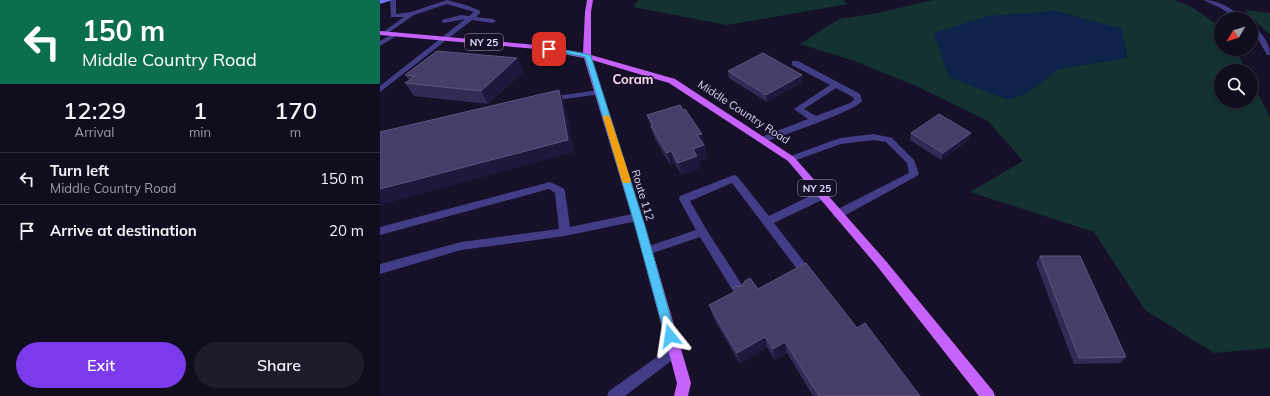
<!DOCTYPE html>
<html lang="en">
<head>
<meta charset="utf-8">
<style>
  body { margin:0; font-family:Mulish,sans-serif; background:#1e1b2b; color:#f1f3f6; height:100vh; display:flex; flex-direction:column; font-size:15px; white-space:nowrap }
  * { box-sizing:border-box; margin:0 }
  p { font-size:13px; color:#9c9ca4 }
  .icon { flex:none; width:22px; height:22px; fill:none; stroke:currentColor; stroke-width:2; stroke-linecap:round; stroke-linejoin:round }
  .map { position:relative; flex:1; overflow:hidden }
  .details { display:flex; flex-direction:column; background:#100d1e; width:380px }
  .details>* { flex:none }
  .banner { background:#0b6e4f; color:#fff; overflow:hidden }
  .needle { width:26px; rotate:232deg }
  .buttons { position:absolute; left:834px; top:12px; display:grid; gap:8px }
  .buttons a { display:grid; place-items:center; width:44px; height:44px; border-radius:50%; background:#100d1e; box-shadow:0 2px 6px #0003,0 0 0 1px #302d3c; font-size:20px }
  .pin { position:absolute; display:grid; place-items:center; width:34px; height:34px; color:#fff; margin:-17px; border-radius:8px; box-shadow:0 2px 6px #0006 }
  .me { position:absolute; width:44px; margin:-22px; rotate:345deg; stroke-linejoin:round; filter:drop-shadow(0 0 3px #0008) }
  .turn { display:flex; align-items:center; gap:14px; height:84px; padding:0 16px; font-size:18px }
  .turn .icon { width:52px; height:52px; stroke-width:2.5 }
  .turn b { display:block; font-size:28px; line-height:34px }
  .eta { display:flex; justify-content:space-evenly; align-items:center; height:68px; text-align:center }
  .eta b { font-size:24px; font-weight:600; line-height:28px }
  .action { display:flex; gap:8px; margin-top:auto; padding:8px 16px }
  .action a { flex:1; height:46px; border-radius:24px; background:#7c3aed; color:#fff; font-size:16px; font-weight:600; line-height:46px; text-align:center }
  .action a+a { background:#1e1b2b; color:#f1f3f6 }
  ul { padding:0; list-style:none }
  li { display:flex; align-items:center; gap:12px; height:52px; padding:0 16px; border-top:1px solid #302d3c }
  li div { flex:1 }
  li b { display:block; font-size:15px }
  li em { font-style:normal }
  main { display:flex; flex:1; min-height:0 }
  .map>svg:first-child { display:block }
</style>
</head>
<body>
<main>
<section class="details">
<div class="banner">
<div class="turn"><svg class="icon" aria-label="left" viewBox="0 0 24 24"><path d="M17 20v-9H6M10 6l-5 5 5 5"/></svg><div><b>150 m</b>Middle Country Road</div></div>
</div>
<div class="eta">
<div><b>12:29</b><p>Arrival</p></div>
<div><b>1</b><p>min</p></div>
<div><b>170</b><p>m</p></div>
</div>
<ul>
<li><svg class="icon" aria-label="left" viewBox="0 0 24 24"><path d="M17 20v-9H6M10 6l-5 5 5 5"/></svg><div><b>Turn left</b><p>Middle Country Road</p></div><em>150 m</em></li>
<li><svg class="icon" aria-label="arrive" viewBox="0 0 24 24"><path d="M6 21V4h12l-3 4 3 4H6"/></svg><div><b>Arrive at destination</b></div><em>20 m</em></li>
</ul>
<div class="action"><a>Exit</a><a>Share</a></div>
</section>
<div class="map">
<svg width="890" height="396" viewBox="0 0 890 396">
  <rect width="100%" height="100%" fill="#161128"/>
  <!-- green -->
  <g fill="#143232" fill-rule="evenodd">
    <polygon points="258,0 463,0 468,4 347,25 253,7"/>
    <path d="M553,0H794L810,6L841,27V49H855L867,71H841V101H871V80L890,117V348L834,353L765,310L714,232L590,192L643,161L608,121L536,86L474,61L420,44L459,19L498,13ZM675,11L741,29L747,57L678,69L646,94Z"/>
    <polygon points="864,10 890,13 890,35"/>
  </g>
  <!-- water -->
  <polygon fill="#0e224a" points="675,11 742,29 747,58 678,69 646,94 628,100 569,77 554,33 608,16"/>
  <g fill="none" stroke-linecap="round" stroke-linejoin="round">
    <!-- service -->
    <g fill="#423d86" fill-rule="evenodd">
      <polygon points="10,0 16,0 16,14 31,12 67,0 89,6 100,11 100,13 96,17 113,19 116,21 113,23 92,20 0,92 0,86 85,19 64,23 62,22 62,20 81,15 89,16 94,12 67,4 34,15 5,35 2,33 3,32 24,17 11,17"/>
      <polygon points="16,32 18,33 18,35 0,46 0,41"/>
      <path d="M412,61H418L480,94L482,101C473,112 403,135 385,142H379L378,140L379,138L428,119L414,109L450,85L412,65ZM456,88L473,97L474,100L470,103L436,116L424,109Z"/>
      <polygon points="219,90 223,92 222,94 169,101 165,99 169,97"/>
      <polygon points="494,134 512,138 534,160 539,174 537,176 462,217 454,217 453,214 454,211 529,173 527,163 506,142 494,140 461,144 411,162 406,159 408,157 460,138"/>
      <polygon points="354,175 357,176 389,216 438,192 446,192 447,195 446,198 394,223 428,267 430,270 428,273 424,275 420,273 352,183 310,201 326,229 364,288 366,292 364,296 360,297 356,296 320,237 267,255 263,254 261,251 263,248 316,230 299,199 300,196"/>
      <polygon points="170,182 183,188 185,191 190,227 257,213 261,214 262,217 261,220 257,221 185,236 81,250 0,274 0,264 81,242 179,229 175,193 169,189 0,235 0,227"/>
      <polygon points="294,345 299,347 300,351 299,355 245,396 227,396 229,391"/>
    </g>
    <!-- minor -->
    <g fill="#423d86" fill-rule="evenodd">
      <path d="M823,0C838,0 853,8 863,19H856L841,8Z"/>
      <path d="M871,24L873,25C882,34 890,42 890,55H887L877,37L871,30Z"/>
    </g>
    <!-- secondary -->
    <polygon fill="#7a72fc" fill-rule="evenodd" points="0,0 12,0 0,4"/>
    <!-- primary -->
    <polygon fill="#c862fc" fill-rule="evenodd" points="207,0 213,0 211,12 211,55 295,79 414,157 505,260 613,391 615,396 599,396 497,266 408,161 289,83 212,60 265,226 311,383 308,396 294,396 297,383 255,226 204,58 157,49 0,35 0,31 157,45 203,53 205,12"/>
  </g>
  <!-- wall -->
  <g fill="#342a56">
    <polygon points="144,71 108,104 34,96 25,83 29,80 25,75"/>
    <polygon points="348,71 422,82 387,102 349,78"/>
    <polygon points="267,115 325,146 327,158 318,161 320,168 302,175 295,164 291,166 275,139"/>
    <polygon points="531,133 589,140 561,160 530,140"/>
    <polygon points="660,256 746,357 740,363 694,364 656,263"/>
    <polygon points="353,287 378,289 477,328 540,396 433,396 407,353 395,360 387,347 360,364 333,317 329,305 354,292"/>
  </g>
  <!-- shaded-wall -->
  <g fill="#20183c">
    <polygon points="137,58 144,71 108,104 101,91"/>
    <polygon points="422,75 422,82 387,102 386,95"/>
    <polygon points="179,90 185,103 194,152 0,205 0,189"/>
    <polygon points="591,133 589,140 561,160 563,153"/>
    <polygon points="322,134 327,158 318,161 320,168 302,175 298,163 313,149 317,135"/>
    <polygon points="291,151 295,164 291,166 287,153"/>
    <polygon points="385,337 387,347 360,364 357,353"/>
    <polygon points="405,342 407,353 395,360 393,349"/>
  </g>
  <!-- building -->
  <g fill="#463d68" stroke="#5e557f">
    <polygon points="57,51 137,58 101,91 25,83 35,76 25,75"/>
    <polygon points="383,53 422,75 386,95 348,71"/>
    <polygon points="179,90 188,140 0,189 0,132"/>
    <polygon points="300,105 303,110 305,109 322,134 317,135 324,145 313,149 317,156 298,163 291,151 287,153 271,126 273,125 267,115"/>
    <polygon points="559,114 591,133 563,153 531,133"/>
    <polygon points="660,256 700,256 746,357 699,358"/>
    <polygon points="426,263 477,328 485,323 540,396 439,396 405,342 393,349 385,337 357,353 329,305 356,291 353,287 362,286 365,281 370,278 378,289"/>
  </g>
  <!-- route -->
  <polygon fill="#4fc3f7" stroke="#337fa1" points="169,47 207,54 211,56 265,226 296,336 295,340 290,342 286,340 285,336 255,226 205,57 167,50 166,49"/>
  <!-- slow -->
  <polygon fill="#f59e0b" points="227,115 230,117 251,181 249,183 243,183 242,181 223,117"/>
  <g text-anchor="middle" stroke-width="3" stroke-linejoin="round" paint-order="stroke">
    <!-- shield labels -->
    <g fill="#161128" stroke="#a29dbe" stroke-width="1">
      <rect x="85" y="34" width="38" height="16" rx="3"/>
      <rect x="418" y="180" width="38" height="16" rx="3"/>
    </g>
    <g font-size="10" font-weight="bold" fill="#ded9fe">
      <text x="104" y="46">NY 25</text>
      <text x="437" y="192">NY 25</text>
    </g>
    <!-- street labels -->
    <g font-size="11" fill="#ded9fe" stroke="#161128">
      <text transform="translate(364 112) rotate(33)" y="4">Middle Country Road</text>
      <text transform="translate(263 195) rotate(73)" y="4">Route 112</text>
    </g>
    <!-- far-district labels -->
    <g font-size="13" font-weight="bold" fill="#fedbf0" stroke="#161128">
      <text x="253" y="84">Coram</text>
    </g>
  </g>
</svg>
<div class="buttons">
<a><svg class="needle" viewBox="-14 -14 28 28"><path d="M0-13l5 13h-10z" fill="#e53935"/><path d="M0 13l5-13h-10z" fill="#9c9ca4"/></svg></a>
<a><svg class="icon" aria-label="search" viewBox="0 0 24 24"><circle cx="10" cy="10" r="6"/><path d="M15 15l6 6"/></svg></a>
</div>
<div class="pin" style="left:169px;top:49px;background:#d93025"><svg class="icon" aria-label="arrive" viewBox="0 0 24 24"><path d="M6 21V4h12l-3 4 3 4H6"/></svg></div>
<svg class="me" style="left:290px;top:336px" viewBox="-20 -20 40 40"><path d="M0-17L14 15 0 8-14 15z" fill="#4fc3f7" stroke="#fff" stroke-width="4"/></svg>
</div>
</main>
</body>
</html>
